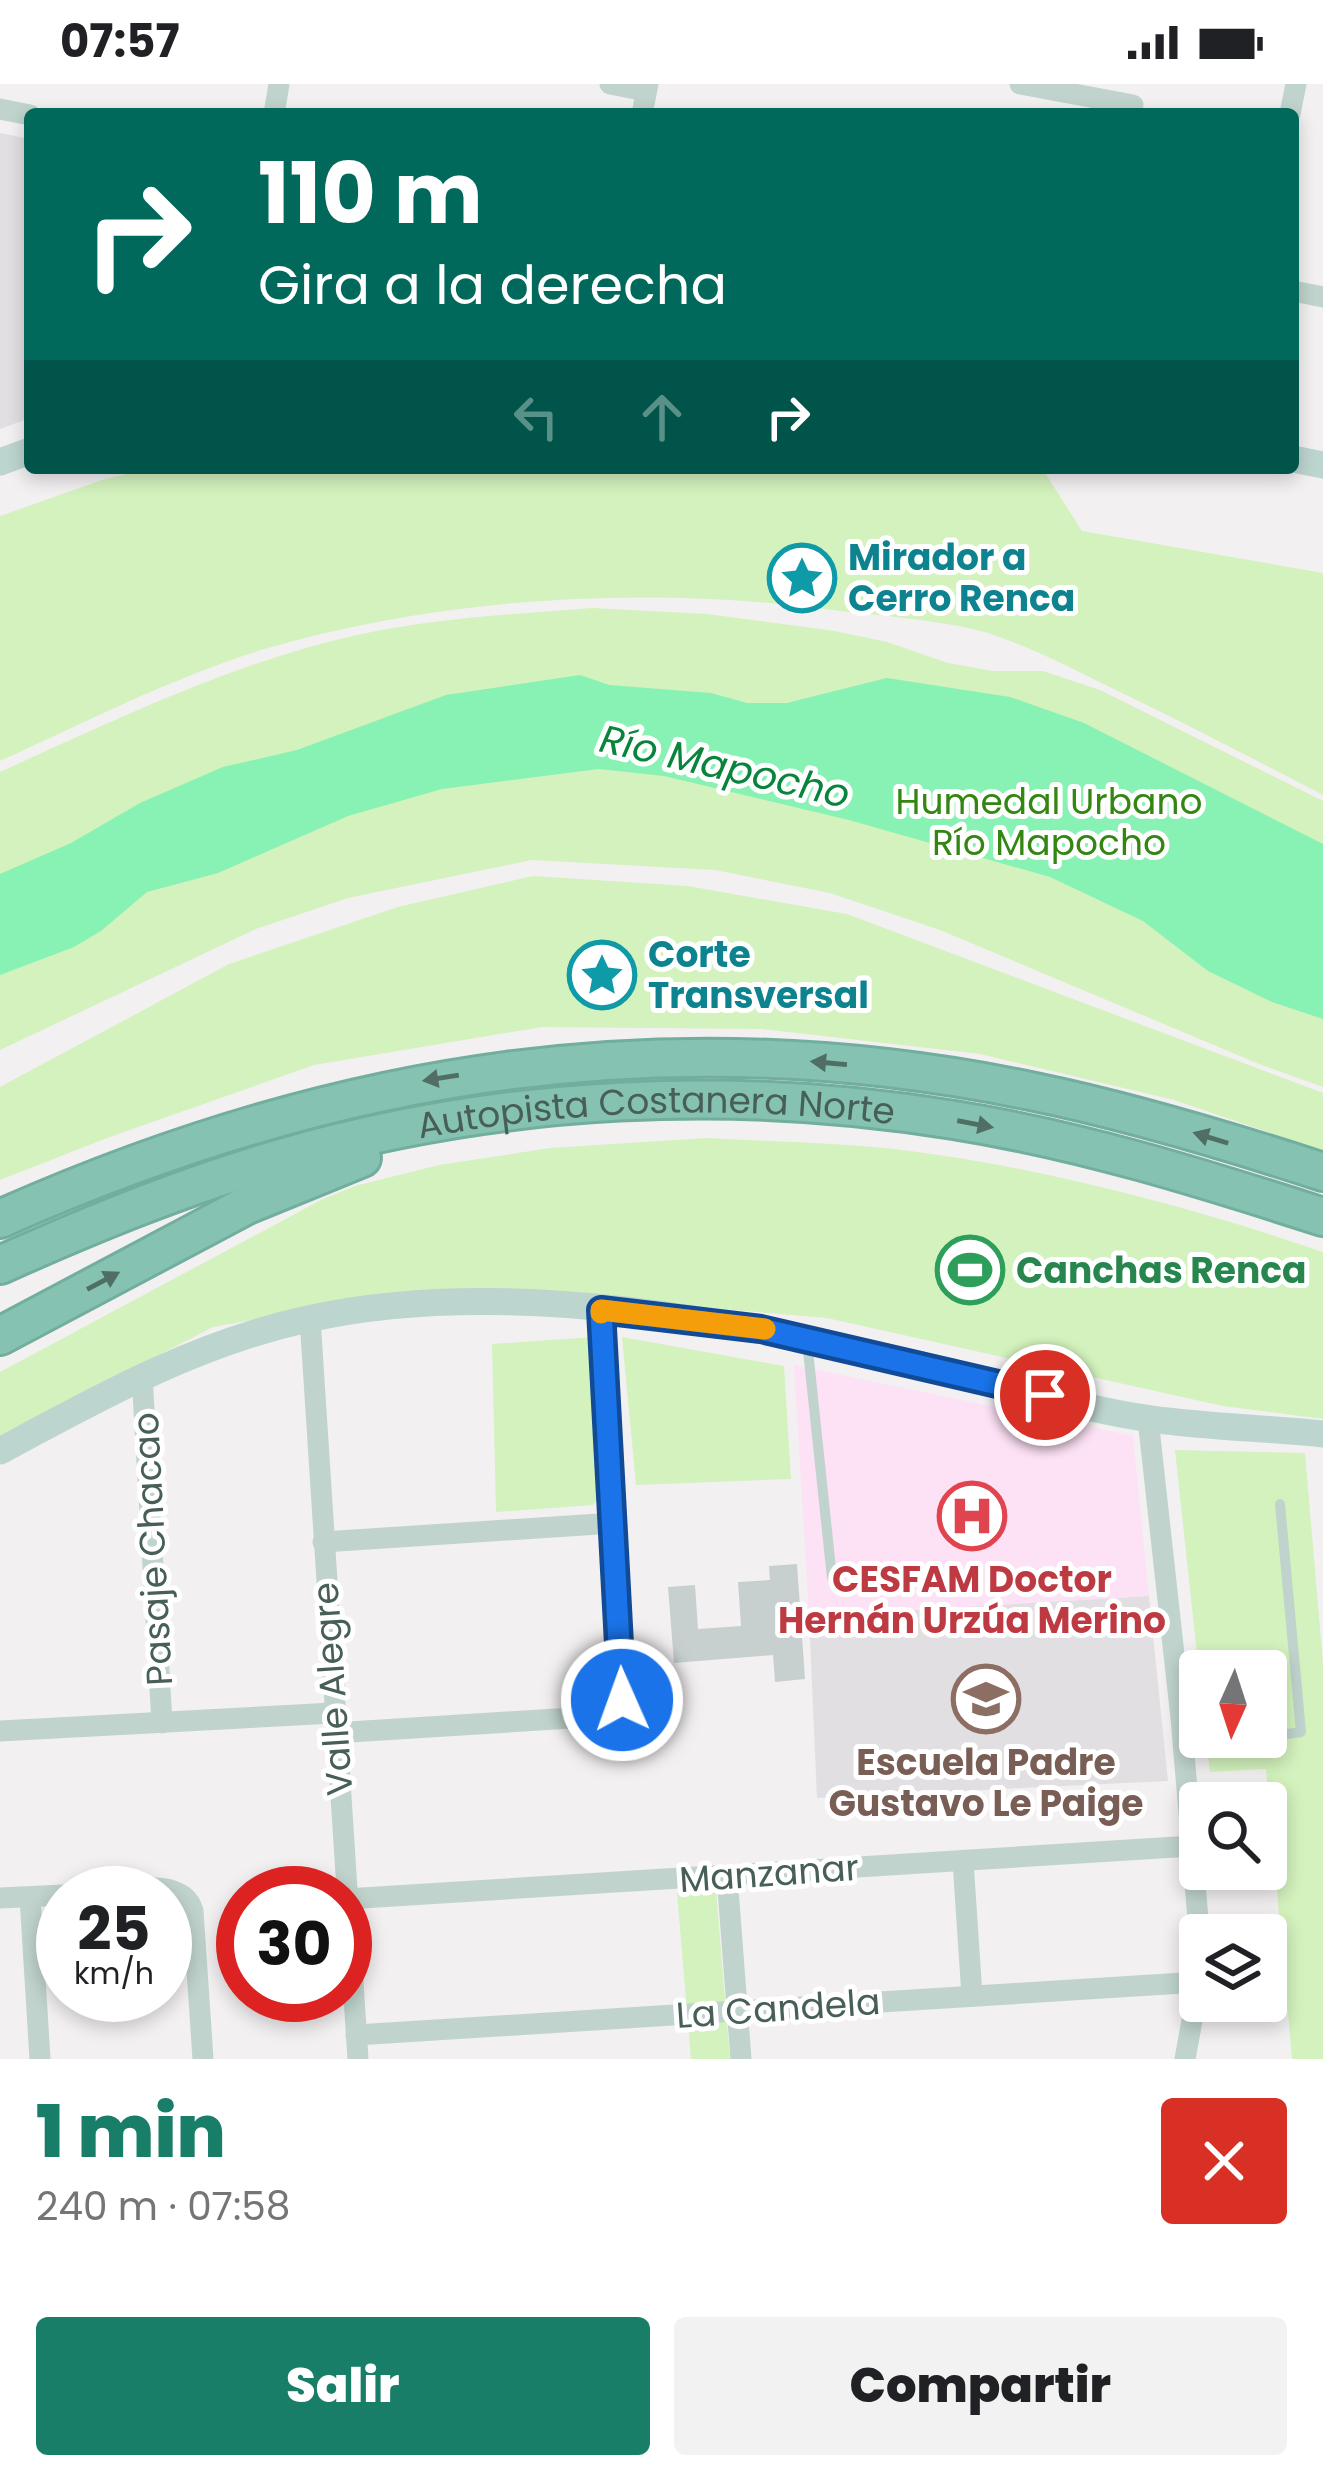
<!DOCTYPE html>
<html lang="es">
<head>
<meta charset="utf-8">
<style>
  body { margin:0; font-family:Poppins,sans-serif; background:#f2f2f2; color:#202124; height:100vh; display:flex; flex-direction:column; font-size:45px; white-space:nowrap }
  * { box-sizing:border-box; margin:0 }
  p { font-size:39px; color:#757577 }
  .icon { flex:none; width:66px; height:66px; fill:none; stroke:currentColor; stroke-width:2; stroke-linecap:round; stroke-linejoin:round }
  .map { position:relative; height:1975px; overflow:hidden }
  .drawer { display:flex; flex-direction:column; background:#fff; flex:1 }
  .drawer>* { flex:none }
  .hud { position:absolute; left:24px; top:24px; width:1275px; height:366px; border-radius:12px; box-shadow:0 6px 18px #0003; background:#00695c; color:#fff; overflow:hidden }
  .needle { width:78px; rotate:183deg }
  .controls { position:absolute; left:1179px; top:1566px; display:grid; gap:24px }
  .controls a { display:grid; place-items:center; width:108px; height:108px; border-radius:12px; background:#fff; box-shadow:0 6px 18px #0003; font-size:60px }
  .speed { position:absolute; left:36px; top:1782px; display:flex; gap:24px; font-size:60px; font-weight:700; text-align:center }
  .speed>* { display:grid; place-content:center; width:156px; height:156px; border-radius:50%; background:#fff; box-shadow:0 6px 18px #0003; line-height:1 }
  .speed small { font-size:30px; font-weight:400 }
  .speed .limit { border:18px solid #d22; background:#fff; color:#111 }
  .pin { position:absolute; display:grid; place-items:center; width:102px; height:102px; color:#fff; margin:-51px; border:6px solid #fff; border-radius:50%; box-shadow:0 3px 12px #0007 }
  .me { position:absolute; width:132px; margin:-66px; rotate:358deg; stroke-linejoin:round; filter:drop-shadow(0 0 9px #0008) }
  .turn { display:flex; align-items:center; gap:42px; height:252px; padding:0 36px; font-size:54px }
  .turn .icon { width:156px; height:156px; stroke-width:2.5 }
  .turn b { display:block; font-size:84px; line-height:102px }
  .lanes { display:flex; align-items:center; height:114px; padding:0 36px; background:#0003; justify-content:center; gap:60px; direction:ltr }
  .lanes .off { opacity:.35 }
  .round { display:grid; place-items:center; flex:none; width:126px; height:126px; border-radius:12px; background:#f2f2f2 }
  .overview { display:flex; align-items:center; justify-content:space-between; height:204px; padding:0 36px }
  h1 { font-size:72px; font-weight:800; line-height:90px; color:#187e68 }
  .action { display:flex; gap:24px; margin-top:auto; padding:24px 36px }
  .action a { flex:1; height:138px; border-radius:12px; background:#187e68; color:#fff; font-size:48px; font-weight:800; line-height:138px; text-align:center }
  .action a+a { background:#f2f2f2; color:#202124 }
  .status { display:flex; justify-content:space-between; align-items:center; height:84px; padding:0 60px; background:#fff; direction:ltr }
  .status svg { height:33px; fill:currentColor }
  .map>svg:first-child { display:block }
</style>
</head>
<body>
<div class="status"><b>07:57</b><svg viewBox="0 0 49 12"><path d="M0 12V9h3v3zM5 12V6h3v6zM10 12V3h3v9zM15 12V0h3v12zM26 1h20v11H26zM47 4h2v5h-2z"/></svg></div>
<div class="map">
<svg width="1323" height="1975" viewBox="0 0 1323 1975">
  <rect width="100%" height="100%" fill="#f3f0f2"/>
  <!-- education -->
  <g fill="#e1dfe1">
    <polygon points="0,49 30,55 30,334 0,345"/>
    <polygon points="1149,1512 1168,1697 817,1714 809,1532"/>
  </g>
  <!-- medical -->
  <polygon fill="#fde1f4" points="794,1281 1133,1352 1149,1512 809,1532"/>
  <!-- green -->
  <g fill="#d3f2bd">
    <path d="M151,384H1042L1082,447L1323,489V711C1256,676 1188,641 1120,608C1077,587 1034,564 988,549C940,535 867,531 817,524C639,502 440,514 268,564C179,590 84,639 0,677V432L102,396Z"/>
    <path d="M592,524L707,530L835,547L887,558L948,579L993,587H1043L1100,606L1323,717V1003L1259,980L940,846L830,809L715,786L532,776L348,814L256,845L0,966V688C117,635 236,577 362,550C437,534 515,530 592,524Z"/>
    <polygon points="533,792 688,802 847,830 1323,1009 1323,1067 1174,1016 980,970 762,945 542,943 314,981 107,1054 0,1096 0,1003 229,880 398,823"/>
    <path d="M707,1054C774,1058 843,1058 910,1067C1044,1084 1195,1124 1323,1168V1335L1223,1322L827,1234L583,1213H386L213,1243L0,1353V1288L321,1116L355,1102L439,1081L550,1064Z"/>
    <polygon points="594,1253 603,1408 593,1421 496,1428 492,1260"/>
    <polygon points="622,1253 784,1282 791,1395 636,1401"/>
    <polygon points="1175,1366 1305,1369 1323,1580 1323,1975 1292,1975 1266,1685 1210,1688 1206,1653 1266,1653 1266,1587 1200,1587 1200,1598"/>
    <polygon points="716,1806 730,1975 691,1975 677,1809"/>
  </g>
  <!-- water -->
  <polygon fill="#88f1b4" points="580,591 609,601 711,609 747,619 787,619 887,594 1010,613 1084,639 1323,760 1323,935 1272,918 1208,887 1143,837 1050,793 849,736 664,692 599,685 442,705 348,732 218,789 147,808 101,847 74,863 0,891 0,790 71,759 140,719 223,683 297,666 446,611"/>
  <!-- building -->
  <polygon fill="#c7d0cf" points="797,1480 805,1595 775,1598 773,1571 674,1579 668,1503 695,1501 698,1545 741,1542 738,1498 770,1496 769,1482"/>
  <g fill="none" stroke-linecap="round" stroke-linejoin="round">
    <defs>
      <g id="highway">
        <path d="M0,1135C337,985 671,932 1035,1008C1132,1028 1228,1057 1323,1088"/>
        <path id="s1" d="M0,1181C94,1139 189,1100 288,1072C504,1011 734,1000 954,1036C1080,1056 1202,1094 1323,1133"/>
        <polyline points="0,1252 247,1121 362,1074"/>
      </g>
    </defs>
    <!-- highway casing -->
    <use href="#highway" stroke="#71ae9d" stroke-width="42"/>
    <!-- lane -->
    <g stroke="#c0d3cd" stroke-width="10">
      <polyline points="807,1257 832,1494"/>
      <polyline points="1184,1665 1301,1648 1280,1420"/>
    </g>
    <!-- street -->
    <g stroke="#c0d3cd" stroke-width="21">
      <polyline points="610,0 646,7"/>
      <polyline points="1020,0 1133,21"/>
      <polyline points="0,25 30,31"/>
      <polyline points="274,30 279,0"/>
      <polyline points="642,30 648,0"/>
      <polyline points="1290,30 1296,0"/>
      <polyline points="1293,207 1323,213"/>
      <polyline points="310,1234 358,1975"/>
      <polyline points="142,1291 162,1639"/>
      <polyline points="1148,1335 1181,1634 1198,1835 1199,1898 1185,1975"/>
      <polyline points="323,1458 614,1439"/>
      <polyline points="0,1647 333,1629"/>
      <polyline points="334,1649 603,1632 618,1624 624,1607 601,1226"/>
      <polyline points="963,1777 972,1912"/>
      <polyline points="727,1792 741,1975"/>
      <path d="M94,1809C124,1807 183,1791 193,1827L203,1975"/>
      <polyline points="30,1813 40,1975"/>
      <polyline points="0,1814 63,1811"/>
      <polyline points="346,1815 1192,1762"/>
      <polyline points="356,1951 1199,1898"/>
    </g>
    <!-- secondary -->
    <g stroke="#bdd5cf" stroke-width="27">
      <polyline points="1293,375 1323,381"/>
      <polyline points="0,378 30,367"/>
      <path d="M0,1367C100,1313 197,1259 308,1235C509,1190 750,1240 947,1287C1012,1303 1085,1326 1151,1335C1207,1343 1266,1344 1323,1350"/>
    </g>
    <!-- highway -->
    <use href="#highway" stroke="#85c2b1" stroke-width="36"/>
  </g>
  <!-- one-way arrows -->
  <defs><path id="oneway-solid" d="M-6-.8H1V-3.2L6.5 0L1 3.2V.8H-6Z" transform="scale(3)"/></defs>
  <g fill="#506e64">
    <use href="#oneway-solid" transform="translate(829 979) rotate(-175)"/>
    <use href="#oneway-solid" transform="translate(441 994) rotate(171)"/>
    <use href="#oneway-solid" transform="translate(975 1040) rotate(11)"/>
    <use href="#oneway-solid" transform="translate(1211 1054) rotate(-163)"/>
    <use href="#oneway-solid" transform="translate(103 1197) rotate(-28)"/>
  </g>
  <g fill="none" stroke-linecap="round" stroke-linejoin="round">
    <defs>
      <polyline id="route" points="622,1616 601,1226 761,1245 1045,1311"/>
    </defs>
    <!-- route casing -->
    <use href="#route" stroke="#114b97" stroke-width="30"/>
    <!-- route -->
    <use href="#route" stroke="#1a73e8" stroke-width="21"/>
    <!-- slow -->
    <polyline stroke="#f59e0b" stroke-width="21" points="601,1229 601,1226 765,1245"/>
  </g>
  <!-- icons -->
  <defs>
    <symbol id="sight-ring" viewBox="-11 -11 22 22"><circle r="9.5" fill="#fff" stroke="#0f9aa8" stroke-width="1.5"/><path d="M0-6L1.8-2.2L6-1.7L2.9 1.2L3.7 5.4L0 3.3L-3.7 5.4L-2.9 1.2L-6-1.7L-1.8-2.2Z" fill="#0f9aa8"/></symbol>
    <symbol id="stadium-ring" viewBox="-11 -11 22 22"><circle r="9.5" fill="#fff" stroke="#2e9e5b" stroke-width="1.5"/><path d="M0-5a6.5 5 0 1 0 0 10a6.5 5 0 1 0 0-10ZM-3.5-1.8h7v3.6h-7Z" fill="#2e9e5b"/></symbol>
    <symbol id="hospital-ring" viewBox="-11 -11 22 22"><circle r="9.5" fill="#fff" stroke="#e0444e" stroke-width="1.5"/><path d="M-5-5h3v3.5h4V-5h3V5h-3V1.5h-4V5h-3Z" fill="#e0444e"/></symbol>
    <symbol id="school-ring" viewBox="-11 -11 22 22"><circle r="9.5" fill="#fff" stroke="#8d6e63" stroke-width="1.5"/><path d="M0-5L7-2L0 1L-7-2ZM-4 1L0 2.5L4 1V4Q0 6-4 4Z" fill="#8d6e63"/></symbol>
  </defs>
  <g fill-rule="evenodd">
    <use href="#sight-ring" x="764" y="456" width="76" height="76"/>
    <use href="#sight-ring" x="564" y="853" width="76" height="76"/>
    <use href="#stadium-ring" x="932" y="1148" width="76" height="76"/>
    <use href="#hospital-ring" x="934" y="1394" width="76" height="76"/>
    <use href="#school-ring" x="948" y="1577" width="76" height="76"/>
  </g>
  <g text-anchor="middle" stroke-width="10" stroke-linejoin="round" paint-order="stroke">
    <!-- culture labels -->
    <g font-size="36" font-weight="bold" fill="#0d838f" stroke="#fff" text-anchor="start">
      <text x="848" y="486">Mirador a<tspan x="848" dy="41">Cerro Renca</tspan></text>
      <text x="648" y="883">Corte<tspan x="648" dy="41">Transversal</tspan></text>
    </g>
    <!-- park labels -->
    <g font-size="36" fill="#348612" stroke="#fff">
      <text x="1049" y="730">Humedal Urbano<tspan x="1049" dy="41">Río Mapocho</tspan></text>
    </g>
    <!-- street labels -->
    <g font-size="36" fill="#475f57" stroke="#fff">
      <text dy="13" stroke="none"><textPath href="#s1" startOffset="681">Autopista Costanera Norte</textPath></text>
      <text transform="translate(152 1465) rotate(-93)" y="13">Pasaje Chacao</text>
      <text transform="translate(332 1605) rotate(-94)" y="13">Valle Alegre</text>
      <text transform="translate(769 1789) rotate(-4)" y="13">Manzanar</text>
      <text transform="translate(778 1924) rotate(-4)" y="13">La Candela</text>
    </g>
    <!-- leisure labels -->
    <g font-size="36" font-weight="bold" fill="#27864d" stroke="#fff" text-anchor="start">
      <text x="1016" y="1199">Canchas Renca</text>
    </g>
    <!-- health labels -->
    <g font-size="36" font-weight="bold" fill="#be3a42" stroke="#fff">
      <text x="972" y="1508">CESFAM Doctor<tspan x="972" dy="41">Hernán Urzúa Merino</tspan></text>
    </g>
    <!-- education labels -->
    <g font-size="36" font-weight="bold" fill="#785e54" stroke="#fff">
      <text x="986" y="1691">Escuela Padre<tspan x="986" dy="41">Gustavo Le Paige</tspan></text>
    </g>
    <!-- water labels -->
    <g font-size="39" font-style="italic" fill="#08843c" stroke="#fff">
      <text transform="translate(725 682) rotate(13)" y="14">Río Mapocho</text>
    </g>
  </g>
</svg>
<div class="controls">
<a><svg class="needle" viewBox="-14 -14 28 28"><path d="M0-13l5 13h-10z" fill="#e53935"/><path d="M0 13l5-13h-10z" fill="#757577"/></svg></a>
<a><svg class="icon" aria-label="search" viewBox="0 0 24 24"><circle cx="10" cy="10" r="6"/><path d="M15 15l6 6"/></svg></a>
<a><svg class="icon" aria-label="layers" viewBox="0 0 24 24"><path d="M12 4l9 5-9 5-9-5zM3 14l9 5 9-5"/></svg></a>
</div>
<div class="speed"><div>25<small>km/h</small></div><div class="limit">30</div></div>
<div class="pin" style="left:1045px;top:1311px;background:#d93025"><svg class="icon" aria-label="arrive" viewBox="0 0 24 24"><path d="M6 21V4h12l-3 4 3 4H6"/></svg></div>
<svg class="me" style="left:622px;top:1616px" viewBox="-20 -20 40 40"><circle r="17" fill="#1a73e8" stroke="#fff" stroke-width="3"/><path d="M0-11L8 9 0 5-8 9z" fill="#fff"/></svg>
<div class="hud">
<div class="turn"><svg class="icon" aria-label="right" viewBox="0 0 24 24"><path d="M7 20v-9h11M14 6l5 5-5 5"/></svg><div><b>110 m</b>Gira a la derecha</div></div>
<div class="lanes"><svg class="icon off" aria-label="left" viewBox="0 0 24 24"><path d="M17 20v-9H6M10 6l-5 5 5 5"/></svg><svg class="icon off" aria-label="ahead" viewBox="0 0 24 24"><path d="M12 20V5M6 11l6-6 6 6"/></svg><svg class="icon" aria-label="right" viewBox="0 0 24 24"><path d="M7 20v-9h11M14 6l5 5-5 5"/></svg></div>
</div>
</div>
<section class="drawer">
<div class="overview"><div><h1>1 min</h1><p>240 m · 07:58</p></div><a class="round" style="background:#d93025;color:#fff"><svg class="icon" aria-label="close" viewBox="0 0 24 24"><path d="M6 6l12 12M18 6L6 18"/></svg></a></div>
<div class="action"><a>Salir</a><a>Compartir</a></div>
</section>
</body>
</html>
